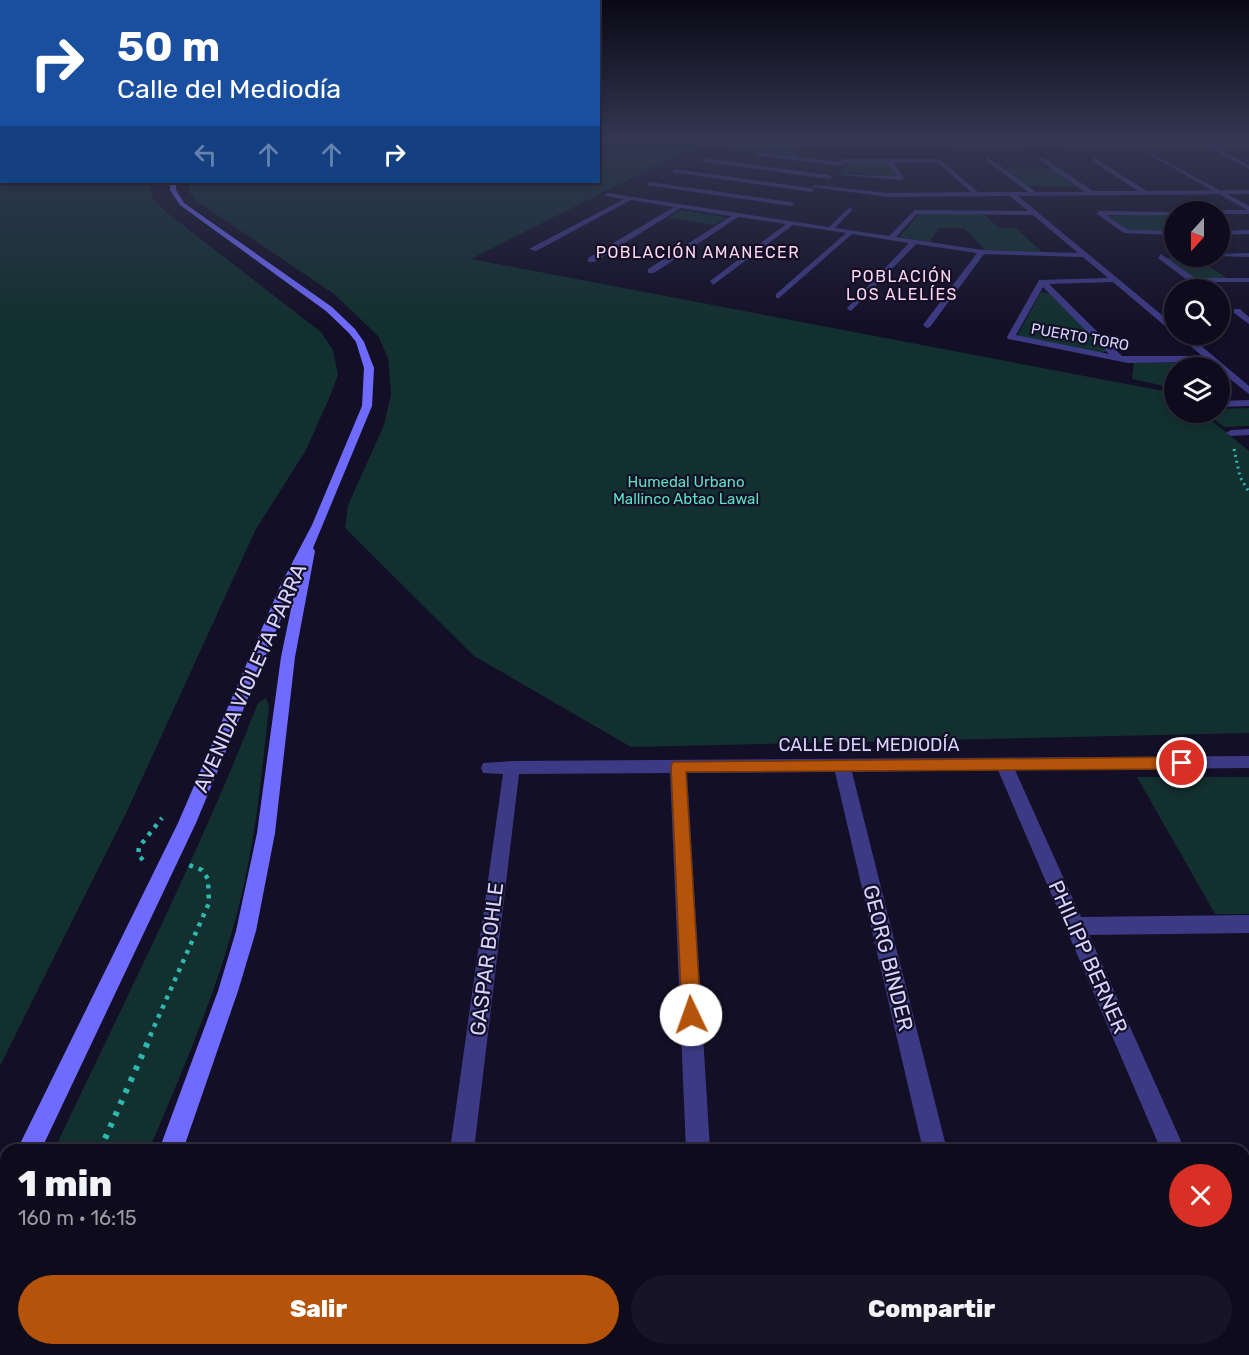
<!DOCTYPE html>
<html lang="es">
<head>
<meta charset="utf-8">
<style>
  body { margin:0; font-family:Rubik,sans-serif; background:#171425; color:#f1f3f6; height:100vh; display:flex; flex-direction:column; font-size:22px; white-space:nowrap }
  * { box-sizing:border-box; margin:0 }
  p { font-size:20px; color:#9b9ba3 }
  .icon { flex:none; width:33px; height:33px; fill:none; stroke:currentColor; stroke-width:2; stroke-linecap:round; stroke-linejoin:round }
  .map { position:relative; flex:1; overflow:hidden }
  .drawer { position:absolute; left:0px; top:1144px; width:1250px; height:212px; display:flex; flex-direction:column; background:#0e0b1c; border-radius:18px 18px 0 0; box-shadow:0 3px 9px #0003,0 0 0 2px #2e2b3b }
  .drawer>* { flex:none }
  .banner { position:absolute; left:0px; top:0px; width:600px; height:183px; box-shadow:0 3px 9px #0003,0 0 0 2px #2e2b3b; background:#1a4fa0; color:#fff; overflow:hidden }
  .needle { width:39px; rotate:201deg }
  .buttons { position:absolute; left:1164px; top:201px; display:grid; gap:12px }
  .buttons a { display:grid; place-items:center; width:66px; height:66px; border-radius:50%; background:#0e0b1c; box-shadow:0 3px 9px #0003,0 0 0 2px #2e2b3b; font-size:30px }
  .pin { position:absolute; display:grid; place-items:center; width:51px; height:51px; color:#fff; margin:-26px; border:3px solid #fff; border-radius:50%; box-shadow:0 2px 6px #0007 }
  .me { position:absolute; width:66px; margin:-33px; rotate:357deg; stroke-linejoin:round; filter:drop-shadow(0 0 4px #0008) }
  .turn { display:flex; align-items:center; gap:21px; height:126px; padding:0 18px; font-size:27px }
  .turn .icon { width:78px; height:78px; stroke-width:2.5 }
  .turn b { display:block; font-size:42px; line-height:51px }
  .lanes { display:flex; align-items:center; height:57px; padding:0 18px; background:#0003; justify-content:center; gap:30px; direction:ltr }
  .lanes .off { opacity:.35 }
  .round { display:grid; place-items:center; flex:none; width:63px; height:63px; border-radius:32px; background:#171425 }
  .overview { display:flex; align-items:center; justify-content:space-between; height:102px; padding:0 18px }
  h1 { font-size:36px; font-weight:800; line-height:45px }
  .cta { display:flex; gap:12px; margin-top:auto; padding:12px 18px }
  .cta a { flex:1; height:69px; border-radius:36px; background:#b45309; color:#fff; font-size:24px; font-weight:800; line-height:69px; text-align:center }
  .cta a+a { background:#171425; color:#f1f3f6 }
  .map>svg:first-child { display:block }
</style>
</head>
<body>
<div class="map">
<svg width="1249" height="1355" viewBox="0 0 1249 1355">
  <rect width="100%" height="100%" fill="#130f26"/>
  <!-- green -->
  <g fill="#12302f">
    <polygon points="0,138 2,182 150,182 153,199 166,212 321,332 333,350 338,375 330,396 306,450 256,529 128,809 0,1066"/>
    <polygon points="599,138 711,138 471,259 1174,393 1174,412 1202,413 1249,451 1249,733 631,747 474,656 345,528 348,505 384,425 391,394 388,358 378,336 334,294 198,202 189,192 188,182 598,182"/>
    <polygon points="791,147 799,158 723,148 726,147"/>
    <polygon points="848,163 887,163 898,176 840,173"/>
    <polygon points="1005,168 1051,168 1077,186 1028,186"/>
    <polygon points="682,210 725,217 726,218 714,225 668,218"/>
    <polygon points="919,214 984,214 999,228 1016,228 1042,252 985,250 964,228 939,228 929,242 900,237"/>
    <polygon points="1169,214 1174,217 1174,231 1129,231 1105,216"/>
    <polygon points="1171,257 1196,257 1228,279 1194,278 1167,259"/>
    <polygon points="1041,292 1051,294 1108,351 1101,353 1019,337 1018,334"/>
    <polygon points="1134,363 1204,363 1209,367 1174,368 1174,388 1132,379"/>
    <polygon points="1249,408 1249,426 1224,427 1206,413 1220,412 1220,409"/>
    <path d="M266,698L269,707C263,762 258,816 247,870C228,967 187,1060 149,1150H54C124,1002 198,856 258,703Z"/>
    <polygon points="1137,777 1249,777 1249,914 1215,914"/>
    <polygon points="6,1265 6,1350 67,1350 65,1355 0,1355 0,1279"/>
  </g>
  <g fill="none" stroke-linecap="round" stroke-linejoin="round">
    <!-- path-far2 -->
    <polyline stroke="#2fb8b0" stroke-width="3" stroke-dasharray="2 4" stroke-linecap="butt" points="1234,449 1240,477 1249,492"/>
    <!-- path-far1 -->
    <g stroke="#2fb8b0" stroke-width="4.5" stroke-dasharray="4 6" stroke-linecap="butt">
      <polyline points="143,860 138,855 139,847 162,818"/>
      <polyline points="150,1036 209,903 208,879 202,870 189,865"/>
    </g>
    <!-- path -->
    <g stroke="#2fb8b0" stroke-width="6" stroke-dasharray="4.5 8" stroke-linecap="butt">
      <polyline points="100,1150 151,1035"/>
      <polyline points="17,1355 19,1350"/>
    </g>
    <!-- minor -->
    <g fill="#3d3a85" fill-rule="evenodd">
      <polygon points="699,144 1249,144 1249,148 1216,148 1249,165 1249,169 1208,148 697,147"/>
      <path d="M755,152L840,162L842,159H939L978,192H1028L986,160L988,157L1036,192H1085L1040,160L1042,157L1093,191H1138L1091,160L1093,157L1147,191L1249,190V194L1018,196L1174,325V331H1171L1113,282L1049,284L1122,356H1202L1177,334H1187L1249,386V394L1220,371V368H1215L1209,362L1128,363L1008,339L1007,337L1039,280L1108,278L1083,257L984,254L930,327L927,328L923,325L977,253L916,244L851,311L847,309L848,307L909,243L852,234L779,298H776V294L846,233L793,225L713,285L710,281L786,224L738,217L654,273H648V269L731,216L681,208L594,262H588V258L674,207L631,200L536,251L529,249L624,199L605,196L607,193L829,227L850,207L852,210L835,228L889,236L915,210L1028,211L1010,196L888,197L812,187L815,185L888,193L971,192L938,163H893L904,178L901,180L829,174L897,176L887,163H843L845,164L842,166L753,155ZM917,214L1033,215L1078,253L982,250L896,237ZM1043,287L1109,354L1016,335Z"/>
      <polygon points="702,158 829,175 832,177 829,179 700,161"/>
      <polygon points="674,169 811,188 814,190 811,192 672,172"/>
      <polygon points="649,182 791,202 794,204 791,206 647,185"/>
      <polygon points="1220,210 1249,210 1249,214 1220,214 1217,212"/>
      <polygon points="1099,211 1176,212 1174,215 1106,215 1128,230 1174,231 1174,235 1124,233 1097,214"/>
      <polygon points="1249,230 1249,234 1220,235 1220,231"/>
      <polygon points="1249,253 1249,257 1217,256 1220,254"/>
      <polygon points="1161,254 1195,278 1249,278 1249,282 1190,282 1158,258"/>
      <polygon points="1234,309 1240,309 1249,317 1249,324 1234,313"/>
      <polygon points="1249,400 1249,406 1220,407 1220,401"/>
      <polygon points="1249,429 1249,435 1231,436 1226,433 1231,430"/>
      <polygon points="1249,756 1249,768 1015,770 1081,917 1249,915 1249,933 1089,935 1185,1150 1161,1150 998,770 852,772 947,1150 923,1150 835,772 687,773 710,1150 686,1150 670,773 519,774 474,1150 450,1150 503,774 483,773 481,768 483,763 512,761"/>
      <polygon points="1244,1300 1249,1302 1249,1338 1244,1336"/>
      <polygon points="422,1350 450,1350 449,1355 421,1355"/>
      <rect x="695" y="1350" width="28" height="5"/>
      <polygon points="969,1350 997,1350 999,1355 971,1355"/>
    </g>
    <!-- tertiary -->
    <polygon fill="#3d3a85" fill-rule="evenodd" points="1134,144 1249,206 1249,211 1134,146"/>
    <!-- secondary -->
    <g fill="#6f6bff" fill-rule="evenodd">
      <polygon points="170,182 176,182 176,190 184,203 332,307 355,329 364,342 374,368 372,406 313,548 315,551 295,657 275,833 256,931 238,991 183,1150 159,1150 218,991 236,931 257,833 281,657 297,580 196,823 41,1150 17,1150 178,823 281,584 312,525 362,406 364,368 356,342 349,333 326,311 180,205 170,190"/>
      <polygon points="6,1186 6,1239 0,1242 0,1188"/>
      <polygon points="85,1350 113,1350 111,1355 83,1355"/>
    </g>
  </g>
  <!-- sky -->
  <linearGradient id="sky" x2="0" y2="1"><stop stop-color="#0a0815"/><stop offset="0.42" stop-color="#333752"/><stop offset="1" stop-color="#333752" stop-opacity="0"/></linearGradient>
  <rect width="1249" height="328" fill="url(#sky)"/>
  <!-- route -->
  <polygon fill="#b45309" stroke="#753606" stroke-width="1.5" points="1182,757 1190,763 1182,769 686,772 701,1015 698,1022 691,1024 685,1022 682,1015 671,766 673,762"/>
  <g text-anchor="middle" stroke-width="4.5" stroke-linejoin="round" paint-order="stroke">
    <!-- far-street labels -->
    <g font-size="15" fill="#d9d4ff" stroke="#130f26">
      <text transform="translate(1080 337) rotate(10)" y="5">PUERTO TORO</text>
    </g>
    <!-- far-park labels -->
    <g font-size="15" fill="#5fe0c0" stroke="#130f26">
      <text x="686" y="487">Humedal Urbano<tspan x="686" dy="17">Mallinco Abtao Lawal</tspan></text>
    </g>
    <!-- far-neighbourhood labels -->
    <g font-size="16" letter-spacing="1.5" fill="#ffd6f0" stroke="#130f26">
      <text x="698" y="258">POBLACIÓN AMANECER</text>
      <text x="902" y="282">POBLACIÓN<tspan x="902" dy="18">LOS ALELÍES</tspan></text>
    </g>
    <!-- street labels -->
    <g font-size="18" fill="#d9d4ff" stroke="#130f26">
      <text x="869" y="751">CALLE DEL MEDIODÍA</text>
    </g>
    <!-- near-street labels -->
    <g font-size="21" fill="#d9d4ff" stroke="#130f26">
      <text transform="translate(250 678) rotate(-66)" y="7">AVENIDA VIOLETA PARRA</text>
      <text transform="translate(1088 957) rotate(66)" y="7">PHILIPP BERNER</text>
      <text transform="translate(888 958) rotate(76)" y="7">GEORG BINDER</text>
      <text transform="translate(487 959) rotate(-83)" y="7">GASPAR BOHLE</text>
    </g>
  </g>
</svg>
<div class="buttons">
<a><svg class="needle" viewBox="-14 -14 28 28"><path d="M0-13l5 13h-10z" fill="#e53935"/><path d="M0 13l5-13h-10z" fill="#9b9ba3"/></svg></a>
<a><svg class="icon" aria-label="search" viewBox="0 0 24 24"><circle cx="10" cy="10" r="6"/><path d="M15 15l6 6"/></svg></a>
<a><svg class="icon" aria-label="layers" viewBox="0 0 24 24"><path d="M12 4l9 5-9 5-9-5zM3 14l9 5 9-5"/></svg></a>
</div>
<div class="pin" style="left:1182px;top:763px;background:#d93025"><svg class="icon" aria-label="arrive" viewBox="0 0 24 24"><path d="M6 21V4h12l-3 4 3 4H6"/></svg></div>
<svg class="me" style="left:691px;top:1015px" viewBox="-20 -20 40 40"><circle r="19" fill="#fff"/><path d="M0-13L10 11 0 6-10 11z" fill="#b45309"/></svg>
<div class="banner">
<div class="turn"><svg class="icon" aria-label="right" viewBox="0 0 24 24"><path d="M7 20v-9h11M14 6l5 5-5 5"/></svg><div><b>50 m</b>Calle del Mediodía</div></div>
<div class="lanes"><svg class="icon off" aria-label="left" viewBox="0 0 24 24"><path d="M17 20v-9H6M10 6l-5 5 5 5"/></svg><svg class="icon off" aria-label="ahead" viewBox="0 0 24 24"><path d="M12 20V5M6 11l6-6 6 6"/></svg><svg class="icon off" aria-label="ahead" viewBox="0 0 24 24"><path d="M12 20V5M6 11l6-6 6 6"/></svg><svg class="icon" aria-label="right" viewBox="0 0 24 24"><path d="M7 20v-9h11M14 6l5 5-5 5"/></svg></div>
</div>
<section class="drawer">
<div class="overview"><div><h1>1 min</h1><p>160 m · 16:15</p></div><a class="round" style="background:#d93025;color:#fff"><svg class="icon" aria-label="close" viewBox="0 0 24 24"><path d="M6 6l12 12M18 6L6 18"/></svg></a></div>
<div class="cta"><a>Salir</a><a>Compartir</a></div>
</section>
</div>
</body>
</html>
